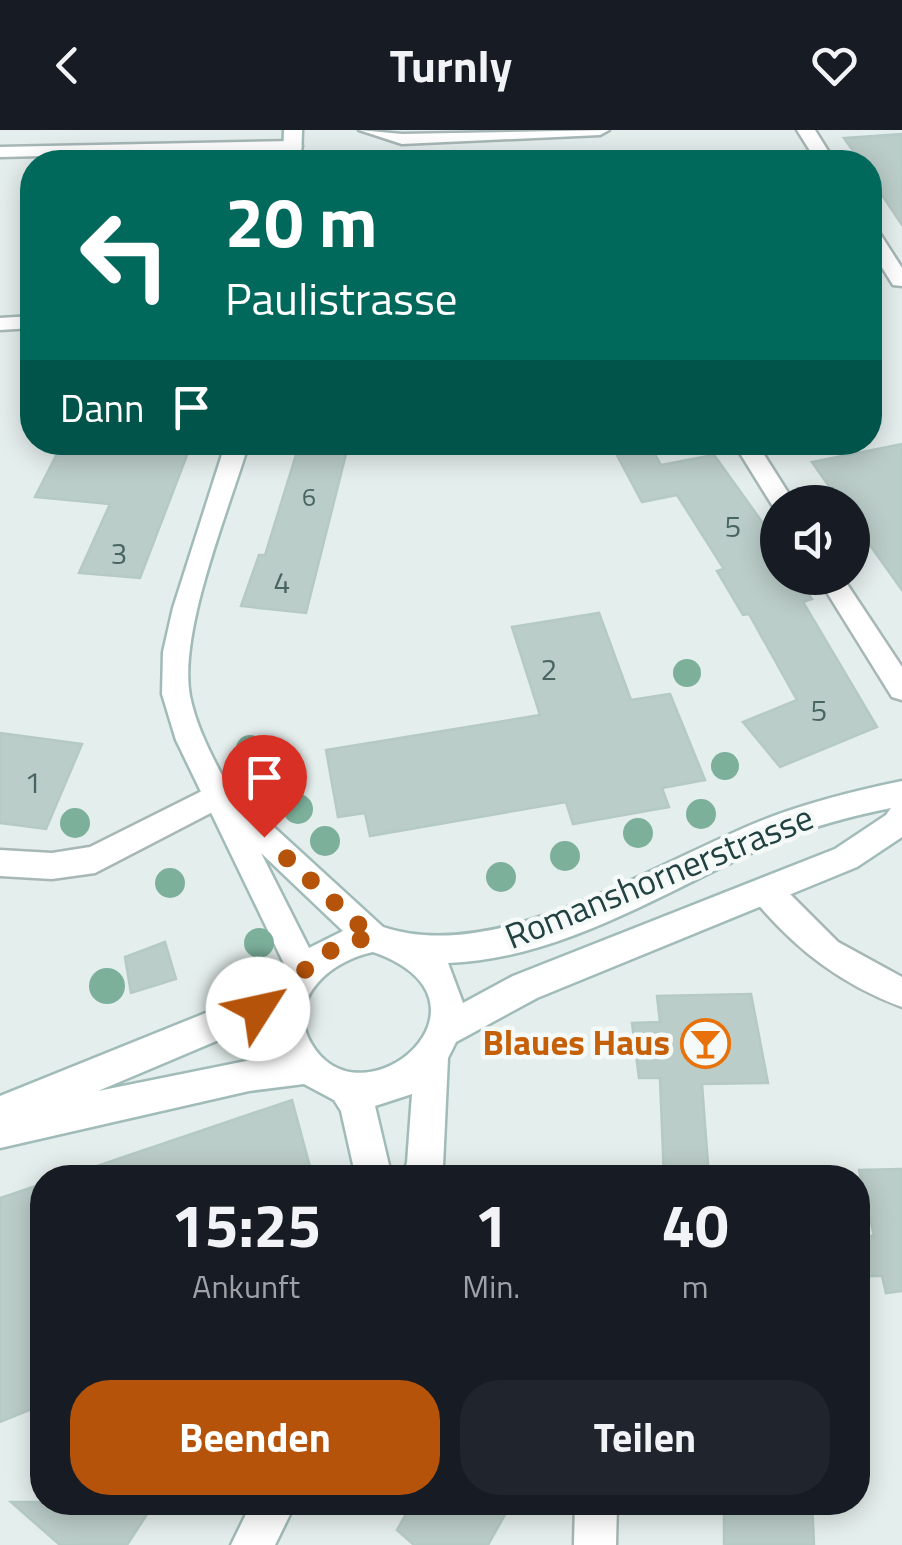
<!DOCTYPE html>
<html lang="de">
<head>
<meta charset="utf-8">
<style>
  body { margin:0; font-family:"Titillium Web",sans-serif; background:#20242c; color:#f1f3f6; height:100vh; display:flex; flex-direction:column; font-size:38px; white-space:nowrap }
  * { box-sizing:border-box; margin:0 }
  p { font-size:32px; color:#9ea1a6 }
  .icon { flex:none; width:55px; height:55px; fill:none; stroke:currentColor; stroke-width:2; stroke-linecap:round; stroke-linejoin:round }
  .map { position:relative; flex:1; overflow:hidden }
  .sheet { position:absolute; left:30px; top:1035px; width:840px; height:350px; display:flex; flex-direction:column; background:#171b24; border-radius:40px; box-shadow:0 5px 25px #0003 }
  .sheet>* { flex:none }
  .top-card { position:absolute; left:20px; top:20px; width:862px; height:305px; border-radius:40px; box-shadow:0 5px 25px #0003; background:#00695c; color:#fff; overflow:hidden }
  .fabs { position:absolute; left:760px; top:355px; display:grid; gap:20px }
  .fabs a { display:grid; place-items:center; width:110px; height:110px; border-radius:50%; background:#171b24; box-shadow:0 5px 25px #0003; font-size:50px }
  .pin { position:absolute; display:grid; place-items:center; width:85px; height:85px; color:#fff; margin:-102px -42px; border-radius:50% 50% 50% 0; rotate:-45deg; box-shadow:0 0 10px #0007 }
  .pin .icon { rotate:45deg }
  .me { position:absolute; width:110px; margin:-55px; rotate:55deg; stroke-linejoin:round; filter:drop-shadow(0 0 8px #0008) }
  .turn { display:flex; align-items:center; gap:35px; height:210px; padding:0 40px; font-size:45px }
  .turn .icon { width:130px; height:130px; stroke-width:2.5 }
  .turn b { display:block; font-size:70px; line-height:85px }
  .then { display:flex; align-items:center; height:95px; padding:0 40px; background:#0003; gap:20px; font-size:38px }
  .eta { display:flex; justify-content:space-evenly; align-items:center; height:170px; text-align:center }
  .eta b { font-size:60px; font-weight:700; line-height:70px }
  .primary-button { display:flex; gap:20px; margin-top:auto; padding:20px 40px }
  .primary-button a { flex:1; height:115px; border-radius:40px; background:#b45309; color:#fff; font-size:40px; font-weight:700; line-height:115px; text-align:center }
  .primary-button a+a { background:#20242c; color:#f1f3f6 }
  header { display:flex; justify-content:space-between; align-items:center; height:130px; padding:0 40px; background:#171b24; font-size:45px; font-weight:700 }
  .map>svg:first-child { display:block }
</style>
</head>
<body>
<header><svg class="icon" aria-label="back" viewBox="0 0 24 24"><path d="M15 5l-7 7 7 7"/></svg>Turnly<svg class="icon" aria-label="heart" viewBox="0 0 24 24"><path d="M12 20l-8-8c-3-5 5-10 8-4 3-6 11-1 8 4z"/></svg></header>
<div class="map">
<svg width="902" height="1415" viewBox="0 0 902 1415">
  <rect width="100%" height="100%" fill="#e4eeec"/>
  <!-- building -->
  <g fill="#bbcdc9" stroke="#b5c9c5" stroke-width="2.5">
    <polygon points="902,4 902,95 870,47 870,32 861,32 844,8"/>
    <polygon points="63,312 192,312 140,448 79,443 110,374 35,367"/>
    <polygon points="300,312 349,312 306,483 241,476 259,425 265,425"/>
    <polygon points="610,312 648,312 661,335 714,325 778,414 778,448 798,448 812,469 803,472 877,597 780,637 743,592 797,570 749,484 743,485 717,441 724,439 677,365 642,372"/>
    <polygon points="902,314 902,460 852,390 852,372 840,372 812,332"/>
    <polygon points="599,483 631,570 670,564 705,650 662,658 669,677 573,694 566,672 370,706 365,683 338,687 326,620 540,585 512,497"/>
    <polygon points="0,603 82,614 46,699 0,693"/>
    <polygon points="165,812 176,849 131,863 125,827"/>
    <polygon points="751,864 768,953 702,954 709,1048 664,1048 660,948 639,948 632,893 660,892 657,866"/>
    <polygon points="292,970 313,1048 83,1048 82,1041"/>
    <polygon points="902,1039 902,1161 886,1163 882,1146 858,1146 858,1106 874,1106 859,1040"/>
    <polygon points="42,1054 42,1275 0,1292 0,1068"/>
    <polygon points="11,1372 155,1372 127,1415 60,1415"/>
    <polygon points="413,1372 512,1372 488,1415 414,1415 397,1400"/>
    <polygon points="724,1372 812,1372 814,1415 724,1415"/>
  </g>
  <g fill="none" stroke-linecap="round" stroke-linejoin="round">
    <defs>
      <g id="street">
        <polygon points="359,0 402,4 609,0 600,5 402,14"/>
        <polygon points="797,0 815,0 835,32 817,32"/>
        <polygon points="293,11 302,16 299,20 0,27 0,17"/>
        <polygon points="870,97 877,99 902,138 902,156 893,155 870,118"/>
        <polygon points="32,186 32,198 0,200 0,188"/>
        <polygon points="733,312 756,312 794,372 778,372 778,379 774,378"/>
        <polygon points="818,448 843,448 902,537 902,570 892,567"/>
        <polygon points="218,653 228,656 233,665 228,674 95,743 52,749 0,746 0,720 52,723 90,717"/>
        <path d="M767,748L778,752L838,812L902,847V877C841,854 798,821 756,772L752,762L756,752Z"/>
        <polygon points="575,1372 617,1372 616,1415 574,1415"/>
      </g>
      <g id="secondary">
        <polygon points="284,0 302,0 301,32 283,32"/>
        <path d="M226,312H249C230,377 178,501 190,566C197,601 216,633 232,665L242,668L383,797C498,836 657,732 763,690C809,672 854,661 902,651V707L857,737L537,868L456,912L448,928L443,1036L438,1048H401L407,1033L412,964L375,976L392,1048H356L341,981L334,970L304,954L249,961L0,1018V966L280,853L287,840L176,610L162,564L163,522L173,478ZM891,678L886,685L835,719L513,846L463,873L448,833C566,829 674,755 780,710C816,695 852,686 891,678ZM261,723L343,801L309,818ZM373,822C513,871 362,1001 311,913C285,867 333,830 373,822ZM271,888L281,924L98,961Z"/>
        <polygon points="252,1372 296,1372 275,1415 231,1415"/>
      </g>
    </defs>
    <!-- street casing -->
    <use href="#street" stroke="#a6b7b5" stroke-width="5"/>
    <!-- secondary casing -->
    <use href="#secondary" stroke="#a1bbb8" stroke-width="5"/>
    <!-- street -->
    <use href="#street" fill="#fff" fill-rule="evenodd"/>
    <!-- secondary -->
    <use href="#secondary" fill="#fff" fill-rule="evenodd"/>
  </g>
  <!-- trees -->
  <g fill="#7cb09b">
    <circle cx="687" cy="543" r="14"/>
    <circle cx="250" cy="619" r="14"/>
    <circle cx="725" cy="636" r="14"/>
    <circle cx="276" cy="649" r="15"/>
    <circle cx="298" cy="679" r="15"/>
    <circle cx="701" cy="684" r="15"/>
    <circle cx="75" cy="693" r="15"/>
    <circle cx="638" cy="703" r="15"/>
    <circle cx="325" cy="711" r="15"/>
    <circle cx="565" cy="726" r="15"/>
    <circle cx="501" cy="747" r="15"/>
    <circle cx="170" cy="753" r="15"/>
    <circle cx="259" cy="813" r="15"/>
    <circle cx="107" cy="856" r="18"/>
  </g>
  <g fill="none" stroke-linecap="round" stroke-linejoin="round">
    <!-- route -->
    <polyline stroke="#b45309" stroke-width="18" stroke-dasharray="0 32.4" points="258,879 292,864 304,841 317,827 354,810 373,808 264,707"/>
  </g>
  <!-- icons -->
  <defs>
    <symbol id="bar-ring" viewBox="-11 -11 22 22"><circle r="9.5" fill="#f5faf9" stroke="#e8710a" stroke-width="1.5"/><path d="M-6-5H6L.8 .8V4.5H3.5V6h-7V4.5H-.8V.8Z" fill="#e8710a"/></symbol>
  </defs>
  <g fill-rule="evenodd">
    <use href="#bar-ring" x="678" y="886" width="55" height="55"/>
  </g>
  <g text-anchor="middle" stroke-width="9" stroke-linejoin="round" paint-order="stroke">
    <!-- far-number labels -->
    <g font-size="25" fill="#486562">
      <text x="309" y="376">6</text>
    </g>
    <!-- number labels -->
    <g font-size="30" fill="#486562">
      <text x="733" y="407">5</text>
      <text x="119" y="434">3</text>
      <text x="282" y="463">4</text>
      <text x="549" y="550">2</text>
      <text x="819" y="591">5</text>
      <text x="33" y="663">1</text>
    </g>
    <!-- street labels -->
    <g font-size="35" fill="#214240" stroke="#f5faf9">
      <text transform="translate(659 747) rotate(-22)" y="12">Romanshornerstrasse</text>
    </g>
    <!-- food labels -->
    <g font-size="35" font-weight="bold" fill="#c56008" stroke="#f5faf9" text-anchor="end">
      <text x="670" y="925">Blaues Haus</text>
    </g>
  </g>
</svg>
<div class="fabs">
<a><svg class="icon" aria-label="sound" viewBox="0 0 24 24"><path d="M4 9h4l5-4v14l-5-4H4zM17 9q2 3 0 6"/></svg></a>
</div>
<div class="pin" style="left:264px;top:707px;background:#d93025"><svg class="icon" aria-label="arrive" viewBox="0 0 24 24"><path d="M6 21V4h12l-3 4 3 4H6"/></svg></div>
<svg class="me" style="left:258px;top:879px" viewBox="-20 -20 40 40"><circle r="19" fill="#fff"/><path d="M0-13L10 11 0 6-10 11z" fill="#b45309"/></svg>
<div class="top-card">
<div class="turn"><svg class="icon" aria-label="left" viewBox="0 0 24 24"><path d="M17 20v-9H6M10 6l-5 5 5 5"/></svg><div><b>20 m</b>Paulistrasse</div></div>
<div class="then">Dann<svg class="icon" aria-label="arrive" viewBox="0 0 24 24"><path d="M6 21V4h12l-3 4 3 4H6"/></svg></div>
</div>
<section class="sheet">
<div class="eta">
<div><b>15:25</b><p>Ankunft</p></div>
<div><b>1</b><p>Min.</p></div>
<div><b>40</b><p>m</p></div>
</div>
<div class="primary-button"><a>Beenden</a><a>Teilen</a></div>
</section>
</div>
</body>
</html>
